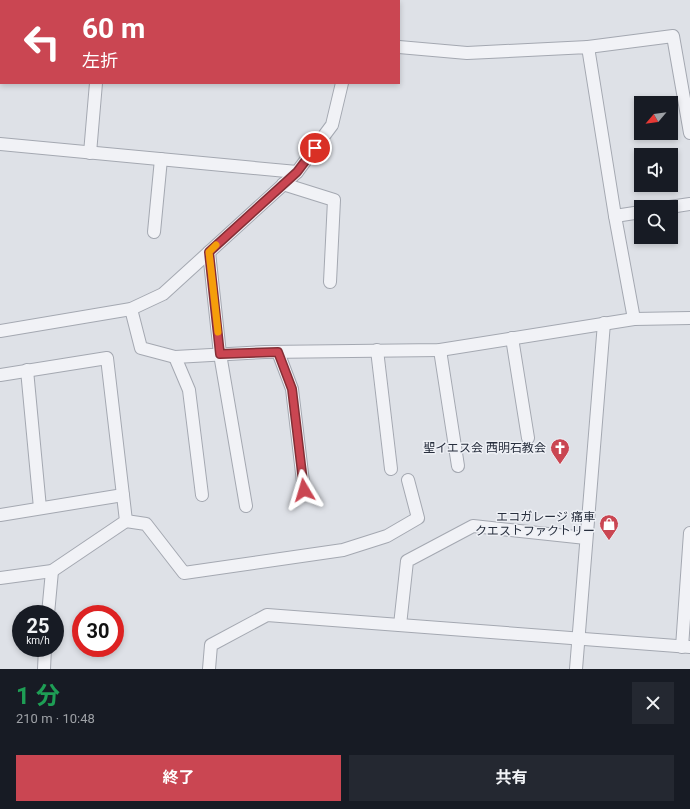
<!DOCTYPE html>
<html lang="ja">
<head>
<meta charset="utf-8">
<style>
  body { margin:0; font-family:Roboto,"Noto Sans JP",sans-serif; background:#242831; color:#f1f3f6; height:100vh; display:flex; flex-direction:column; font-size:15px; white-space:nowrap }
  * { box-sizing:border-box; margin:0 }
  p { font-size:13px; color:#9ea1a6 }
  .icon { flex:none; width:22px; height:22px; fill:none; stroke:currentColor; stroke-width:2; stroke-linecap:round; stroke-linejoin:round }
  .map { position:relative; height:669px; overflow:hidden }
  .details { display:flex; flex-direction:column; background:#171b24; flex:1 }
  .details>* { flex:none }
  .hud { position:absolute; left:0px; top:0px; width:400px; height:84px; box-shadow:0 2px 6px #0003; background:#ca4652; color:#fff; overflow:hidden }
  .needle { width:26px; rotate:241deg }
  .controls { position:absolute; left:634px; top:96px; display:grid; gap:8px }
  .controls a { display:grid; place-items:center; width:44px; height:44px; border-radius:0px; background:#171b24; box-shadow:0 2px 6px #0003; font-size:20px }
  .speed { position:absolute; left:12px; top:605px; display:flex; gap:8px; font-size:20px; font-weight:700; text-align:center }
  .speed>* { display:grid; place-content:center; width:52px; height:52px; border-radius:50%; background:#171b24; box-shadow:0 2px 6px #0003; line-height:1 }
  .speed small { font-size:10px; font-weight:400 }
  .speed .limit { border:6px solid #d22; background:#fff; color:#111 }
  .pin { position:absolute; display:grid; place-items:center; width:34px; height:34px; color:#fff; margin:-17px; border:2px solid #fff; border-radius:50%; box-shadow:0 1px 4px #0007 }
  .me { position:absolute; width:44px; margin:-22px; rotate:353deg; stroke-linejoin:round; filter:drop-shadow(0 0 3px #0008) }
  .turn { display:flex; align-items:center; gap:14px; height:84px; padding:0 16px; font-size:18px }
  .turn .icon { width:52px; height:52px; stroke-width:2.5 }
  .turn b { display:block; font-size:28px; line-height:34px }
  .round { display:grid; place-items:center; flex:none; width:42px; height:42px; border-radius:0px; background:#242831 }
  .headline { display:flex; align-items:center; justify-content:space-between; height:68px; padding:0 16px }
  h1 { font-size:24px; font-weight:700; line-height:30px; color:#1e9e55 }
  .cta { display:flex; gap:8px; margin-top:auto; padding:8px 16px }
  .cta a { flex:1; height:46px; border-radius:0px; background:#ca4652; color:#fff; font-size:16px; font-weight:700; line-height:46px; text-align:center }
  .cta a+a { background:#242831; color:#f1f3f6 }
  .map>svg:first-child { display:block }
</style>
</head>
<body>
<div class="map">
<svg width="690" height="669" viewBox="0 0 690 669">
  <rect width="100%" height="100%" fill="#dee1e7"/>
  <g fill="none" stroke-linecap="round" stroke-linejoin="round">
    <defs>
      <g id="street">
        <polyline points="281,0 292,1"/>
        <polyline points="350,0 350,1"/>
        <polyline points="104,1 104,0"/>
        <polyline points="399,47 467,53 588,47 615,216 634,319"/>
        <polyline points="588,47 673,36 690,133"/>
        <polyline points="0,144 297,172"/>
        <polyline points="90,153 96,83"/>
        <polyline points="283,184 334,200 330,282"/>
        <polyline points="670,207 690,204"/>
        <polyline points="615,216 641,212"/>
        <polyline points="154,232 161,159"/>
        <polyline points="209,252 220,354 246,506"/>
        <polyline points="131,309 141,348 175,357 265,352 440,350 634,319 690,318"/>
        <polyline points="0,331 131,309 163,294 297,172 332,125 342,83"/>
        <polyline points="512,338 528,438"/>
        <polyline points="377,350 391,469"/>
        <polyline points="440,350 458,466"/>
        <polyline points="278,352 292,389 304,490"/>
        <polyline points="175,357 189,390 202,495"/>
        <polyline points="27,370 40,508"/>
        <polyline points="0,375 107,358 126,521 52,571 0,578"/>
        <polyline points="0,515 123,495"/>
        <polyline points="126,521 146,524 184,573 343,550 387,536 418,518 408,480"/>
        <polyline points="48,614 52,571"/>
        <polyline points="400,625 407,561 473,526 586,538"/>
        <polyline points="682,647 690,533"/>
        <polyline points="44,669 45,648"/>
        <polyline points="209,669 211,645 267,615 690,647"/>
        <polyline points="576,669 604,323"/>
      </g>
    </defs>
    <!-- street casing -->
    <use href="#street" stroke="#a4a8b1" stroke-width="14"/>
    <!-- street -->
    <use href="#street" stroke="#f1f2f6" stroke-width="12"/>
  </g>
  <g fill="none" stroke-linecap="round" stroke-linejoin="round">
    <defs>
      <polyline id="route" points="304,490 292,389 278,352 220,354 209,252 297,172 315,148"/>
    </defs>
    <!-- route casing -->
    <use href="#route" stroke="#832e35" stroke-width="10"/>
    <!-- route -->
    <use href="#route" stroke="#ca4652" stroke-width="7"/>
    <!-- slow -->
    <polyline stroke="#f59e0b" stroke-width="7" points="216,245 209,252 218,332"/>
  </g>
  <!-- icons -->
  <defs>
    <symbol id="church-pin" viewBox="-11 -11 22 30"><path d="M0 17L-7.5 6A9.5 9.5 0 1 1 7.5 6Z" fill="#ca4652" stroke="#eef0f5"/><path d="M-1.2-6h2.4v3.5h3.3v2.4h-3.3V6h-2.4V-.1h-3.3v-2.4h3.3Z" fill="#fff"/></symbol>
    <symbol id="shop-pin" viewBox="-11 -11 22 30"><path d="M0 17L-7.5 6A9.5 9.5 0 1 1 7.5 6Z" fill="#ca4652" stroke="#eef0f5"/><path d="M-5-2.5h2.3a2.7 3.5 0 0 1 5.4 0H5L5.5 6h-11ZM-1.5-2.5h3a1.5 2.3 0 0 0-3 0Z" fill="#fff"/></symbol>
  </defs>
  <g fill-rule="evenodd">
    <use href="#church-pin" x="549" y="437" width="22" height="30"/>
    <use href="#shop-pin" x="598" y="513" width="22" height="30"/>
  </g>
  <g text-anchor="middle" stroke-width="3" stroke-linejoin="round" paint-order="stroke">
    <!-- poi labels -->
    <g font-size="12" fill="#282f3e" stroke="#eef0f5" text-anchor="end">
      <text x="546" y="452">聖イエス会 西明石教会</text>
      <text x="595" y="521">エコガレージ 痛車<tspan x="595" dy="14">クエストファクトリー</tspan></text>
    </g>
  </g>
</svg>
<div class="controls">
<a><svg class="needle" viewBox="-14 -14 28 28"><path d="M0-13l5 13h-10z" fill="#e53935"/><path d="M0 13l5-13h-10z" fill="#9ea1a6"/></svg></a>
<a><svg class="icon" aria-label="sound" viewBox="0 0 24 24"><path d="M4 9h4l5-4v14l-5-4H4zM17 9q2 3 0 6"/></svg></a>
<a><svg class="icon" aria-label="search" viewBox="0 0 24 24"><circle cx="10" cy="10" r="6"/><path d="M15 15l6 6"/></svg></a>
</div>
<div class="speed"><div>25<small>km/h</small></div><div class="limit">30</div></div>
<div class="pin" style="left:315px;top:148px;background:#d93025"><svg class="icon" aria-label="arrive" viewBox="0 0 24 24"><path d="M6 21V4h12l-3 4 3 4H6"/></svg></div>
<svg class="me" style="left:304px;top:490px" viewBox="-20 -20 40 40"><path d="M0-17L14 15 0 8-14 15z" fill="#ca4652" stroke="#fff" stroke-width="4"/></svg>
<div class="hud">
<div class="turn"><svg class="icon" aria-label="left" viewBox="0 0 24 24"><path d="M17 20v-9H6M10 6l-5 5 5 5"/></svg><div><b>60 m</b>左折</div></div>
</div>
</div>
<section class="details">
<div class="headline"><div><h1>1 分</h1><p>210 m · 10:48</p></div><a class="round"><svg class="icon" aria-label="close" viewBox="0 0 24 24"><path d="M6 6l12 12M18 6L6 18"/></svg></a></div>
<div class="cta"><a>終了</a><a>共有</a></div>
</section>
</body>
</html>
